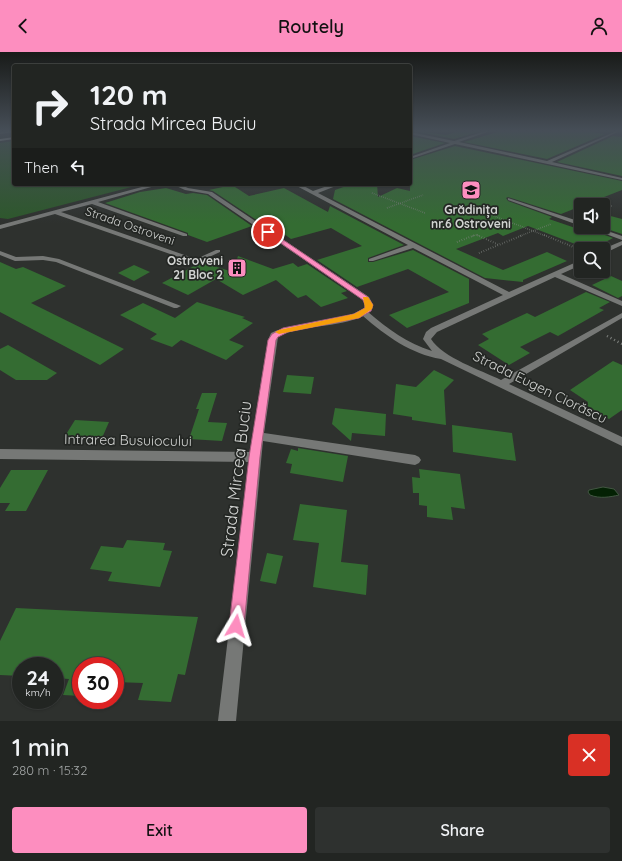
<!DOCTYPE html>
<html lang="en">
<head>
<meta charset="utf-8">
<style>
  body { margin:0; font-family:Quicksand,sans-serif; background:#2e312f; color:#f1f3f6; height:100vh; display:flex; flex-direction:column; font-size:15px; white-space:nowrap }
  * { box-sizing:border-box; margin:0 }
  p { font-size:13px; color:#a2a5a5 }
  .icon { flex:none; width:22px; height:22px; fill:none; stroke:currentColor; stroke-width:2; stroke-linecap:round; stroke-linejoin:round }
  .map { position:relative; height:669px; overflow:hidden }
  .drawer { display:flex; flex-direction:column; background:#222522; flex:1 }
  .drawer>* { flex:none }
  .top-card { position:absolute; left:12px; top:12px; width:400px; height:122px; border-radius:4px; box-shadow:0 1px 3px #0004,0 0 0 1px #3f4240; background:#222522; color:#f1f3f6; overflow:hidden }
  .controls { position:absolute; left:574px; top:146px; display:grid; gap:8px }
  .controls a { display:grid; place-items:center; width:36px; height:36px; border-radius:4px; background:#222522; box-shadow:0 1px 3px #0004,0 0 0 1px #3f4240; font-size:20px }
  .speed { position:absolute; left:12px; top:605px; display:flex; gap:8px; font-size:20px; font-weight:700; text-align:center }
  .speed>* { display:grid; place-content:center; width:52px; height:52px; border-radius:50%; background:#222522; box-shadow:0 1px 3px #0004,0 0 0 1px #3f4240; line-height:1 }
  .speed small { font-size:10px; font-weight:400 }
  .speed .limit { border:6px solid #d22; background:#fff; color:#111 }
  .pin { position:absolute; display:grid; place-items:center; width:34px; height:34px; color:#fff; margin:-17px; border:2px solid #fff; border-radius:50%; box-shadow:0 1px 4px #0007 }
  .me { position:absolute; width:44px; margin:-22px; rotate:7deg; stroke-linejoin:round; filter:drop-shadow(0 0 3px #0008) }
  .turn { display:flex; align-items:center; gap:14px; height:84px; padding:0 12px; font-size:18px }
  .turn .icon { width:52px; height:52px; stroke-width:2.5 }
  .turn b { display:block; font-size:28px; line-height:34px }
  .then { display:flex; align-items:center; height:38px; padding:0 12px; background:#0003; gap:8px; font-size:15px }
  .round { display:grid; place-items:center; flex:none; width:42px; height:42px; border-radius:4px; background:#2e312f }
  .headline { display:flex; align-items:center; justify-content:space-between; height:68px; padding:0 12px }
  h1 { font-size:24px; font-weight:600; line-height:30px }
  .button { display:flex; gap:8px; margin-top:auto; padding:8px 12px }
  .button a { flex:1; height:46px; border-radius:4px; background:#fd8ebf; color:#111; font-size:16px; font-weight:600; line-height:46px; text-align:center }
  .button a+a { background:#2e312f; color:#f1f3f6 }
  header { display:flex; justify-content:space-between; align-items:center; height:52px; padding:0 12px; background:#fd8ebf; color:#111; font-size:18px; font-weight:600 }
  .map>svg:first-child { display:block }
</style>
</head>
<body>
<header><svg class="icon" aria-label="back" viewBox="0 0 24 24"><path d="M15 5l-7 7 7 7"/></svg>Routely<svg class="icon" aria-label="person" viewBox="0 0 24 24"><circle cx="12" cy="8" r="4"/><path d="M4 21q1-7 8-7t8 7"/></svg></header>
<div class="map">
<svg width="622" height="669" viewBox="0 0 622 669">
  <rect width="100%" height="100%" fill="#2e312e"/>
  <!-- green -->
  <polygon fill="#2d582b" points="14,89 14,132 143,132 8,167 0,166 0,91"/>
  <!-- water -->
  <path fill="#042104" stroke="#425642" d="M603,435L614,437L619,443C610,445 600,447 590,443L588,440L589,438Z"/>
  <!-- building -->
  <g fill="#346c32">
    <polygon points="410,78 446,83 463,78 478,80 454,87"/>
    <polygon points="504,78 579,78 605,82 547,107 464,90"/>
    <polygon points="410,84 445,91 410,103"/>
    <polygon points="613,84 622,85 622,124 557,110"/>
    <polygon points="455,94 622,129 622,138 561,162 508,145 506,146 508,149 552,165 549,167 590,181 594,179 613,186 600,193 593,190 583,195 528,174 503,184 498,181 456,197 503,218 547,200 567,209 523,228 523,230 485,226 333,147 335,138 352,132 377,132 378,145 397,136 410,139 410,108"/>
    <polygon points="232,133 249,144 284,136 328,160 330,154 404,193 368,206 368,210 373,210 413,198 469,227 469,251 407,276 389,263 449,240 408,217 357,235 317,208 362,194 331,176 291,187 266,169 261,171 213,139 209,138"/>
    <polygon points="166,136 186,142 193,141 207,143 252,174 207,190 188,183 188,181 105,151 140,140"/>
    <polygon points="603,162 622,167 622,182 601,175 603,175"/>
    <polygon points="238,204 273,217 293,211 298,215 307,212 347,239 341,241 348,246 321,255 306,243 298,246 276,228 243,243 216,227 188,243 162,231 194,214 192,211 197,212 201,210 233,220"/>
    <polygon points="0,210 16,217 23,215 66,234 31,251 124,297 100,313 0,260"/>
    <polygon points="134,213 150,220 134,229 118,221"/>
    <polygon points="611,224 622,229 622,244 618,246 592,233"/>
    <polygon points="586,240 610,250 599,256 604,258 558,284 550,280 520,295 530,301 509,313 478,293 489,287 482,282 527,261 535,265"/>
    <polygon points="197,250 245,265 242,266 253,271 229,288 244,294 226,308 181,288 172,295 150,287 157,282 120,263 143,251 175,266"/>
    <polygon points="8,293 57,321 47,328 16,328 0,318 0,297"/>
    <polygon points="613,309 622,313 622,358 609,367 586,353 588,350 570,338"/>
    <polygon points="434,318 454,328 444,338 446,373 412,368 412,365 393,362 396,332 416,335"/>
    <polygon points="287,323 314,325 311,342 283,340"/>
    <polygon points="202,341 217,341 208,370 227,371 222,389 189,387 199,357 196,357"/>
    <polygon points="335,356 386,362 385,384 352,381 351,389 332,372"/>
    <polygon points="75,368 109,370 102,386 65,384"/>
    <polygon points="452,373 512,381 516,409 453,400"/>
    <polygon points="298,396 348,404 343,430 290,421 292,412 286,411 291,397 298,399"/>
    <polygon points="419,417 460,422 465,457 451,455 453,468 427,465 427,454 419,453 419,441 413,441 412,425 420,426"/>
    <polygon points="11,418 48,418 26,459 5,459 10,451 0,451 0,436"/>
    <polygon points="300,452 347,458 341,510 368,513 366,543 313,535 319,491 293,488"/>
    <polygon points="127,488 165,491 163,498 172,499 160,535 108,529 112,520 90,517 101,494 123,496"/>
    <polygon points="267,501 283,504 276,532 260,529"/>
    <polygon points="16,556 198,565 185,623 178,622 171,650 138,648 143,631 115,630 115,614 81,614 81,644 63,643 69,627 55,626 55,614 21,614 21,624 0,623 0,589"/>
  </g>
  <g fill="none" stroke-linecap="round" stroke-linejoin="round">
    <!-- path-far2 -->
    <g stroke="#7f827f" stroke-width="1.5" stroke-dasharray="0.5 1.5" stroke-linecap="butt">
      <polyline points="372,141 425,161"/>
      <polyline points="603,154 613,154"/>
      <polyline points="387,156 423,143"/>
      <polyline points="479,158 546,184"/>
      <polyline points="472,184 476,183 479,184"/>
      <polyline points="520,184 551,172"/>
    </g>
    <!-- path-far1 -->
    <g stroke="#7f827f" stroke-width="2" stroke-dasharray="0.5 2" stroke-linecap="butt">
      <polyline points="477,183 499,193"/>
      <polyline points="544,183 581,198"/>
      <polyline points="457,190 475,183"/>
      <polyline points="479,201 523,183"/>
    </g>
    <!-- path -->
    <polyline stroke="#7f827f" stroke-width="2.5" stroke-dasharray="1 3" stroke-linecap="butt" points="607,284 622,292"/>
    <!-- minor -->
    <g fill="#767876" fill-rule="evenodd">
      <polygon points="14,78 14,80 0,82 0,80"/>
      <polygon points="489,78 493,78 459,90 547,109 619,78 622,78 552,110 622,126 622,128 455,92 410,107 410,105 450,91 410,82 410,80 454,89"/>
      <polygon points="153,132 162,132 98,150 187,182 187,184 183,184 92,152 61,160 196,207 216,198 220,198 220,200 196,211 55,162 0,177 0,173"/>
      <path d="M172,132H179L188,136L212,140L369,245L373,253L372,257L368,260C388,277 407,291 432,299L423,287L426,280L431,276L503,243L413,196L373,209H369V207L408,193L293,132H300L313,139L333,132H341L318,141L509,240L581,208V213L561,222L622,249V254L555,225L437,280L431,287C443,306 481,318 501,328L622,261V266L509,332L622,385V394L441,307C411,302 386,284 363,264C336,277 304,271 278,285L264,381L415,403L419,405L421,408L419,411L415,413L263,389L236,669H218L249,410L0,407V397L250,400L268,288L271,281C301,267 336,274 364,256L365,253L363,248L208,142L185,138Z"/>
      <polygon points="508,146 581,170 581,174 508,148"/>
      <polygon points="587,175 596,175 622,184 622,188"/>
      <polygon points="622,189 622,193 603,202 603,197"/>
      <polygon points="0,199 16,205 43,204 59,207 181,254 177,256 174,256 56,210 43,208 15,209 0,203"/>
    </g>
    <!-- major -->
    <polygon fill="#bcc0bc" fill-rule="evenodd" points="14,85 14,87 0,89 0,87"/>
  </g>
  <!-- sky -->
  <linearGradient id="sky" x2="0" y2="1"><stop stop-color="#191b19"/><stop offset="0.46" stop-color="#464e57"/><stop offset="1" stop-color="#464e57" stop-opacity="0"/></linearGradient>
  <rect width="622" height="171" fill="url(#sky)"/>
  <!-- route -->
  <polygon fill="#fd8ebf" stroke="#a45c7c" points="266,179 270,179 368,245 373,253 371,259 359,266 288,280 278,285 276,288 260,405 244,574 241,579 236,581 231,579 229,574 249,405 268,288 272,282 283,276 354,262 365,256 365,253 363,248 266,181"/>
  <!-- slow -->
  <polygon fill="#f59e0b" points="363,245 368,245 373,253 372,257 359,266 279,282 275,280 279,278 354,262 365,256"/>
  <!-- icons -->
  <defs>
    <symbol id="school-square" viewBox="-11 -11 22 22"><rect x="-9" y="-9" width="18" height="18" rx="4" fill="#fd8ebf" stroke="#242724"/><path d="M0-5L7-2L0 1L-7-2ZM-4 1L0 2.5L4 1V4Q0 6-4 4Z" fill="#111"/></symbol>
    <symbol id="building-square" viewBox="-11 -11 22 22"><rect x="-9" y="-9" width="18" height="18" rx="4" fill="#fd8ebf" stroke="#242724"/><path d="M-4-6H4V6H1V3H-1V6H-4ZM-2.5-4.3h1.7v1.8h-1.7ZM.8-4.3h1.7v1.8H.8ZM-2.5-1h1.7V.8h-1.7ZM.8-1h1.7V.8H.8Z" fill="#111"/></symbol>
  </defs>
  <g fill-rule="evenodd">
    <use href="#school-square" x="460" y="127" width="22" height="22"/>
    <use href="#building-square" x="226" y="205" width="22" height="22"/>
  </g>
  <g text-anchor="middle" stroke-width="3.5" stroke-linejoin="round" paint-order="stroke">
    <!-- far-poi labels -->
    <g font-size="12" font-weight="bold" fill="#d1d3d1" stroke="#242724">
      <text x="471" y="162">Grădinița<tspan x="471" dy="14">nr.6 Ostroveni</tspan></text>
      <text x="223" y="213" text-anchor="end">Ostroveni<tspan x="223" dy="14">21 Bloc 2</tspan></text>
    </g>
    <!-- far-street labels -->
    <g font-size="12" fill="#d1d3d1" stroke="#242724">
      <text transform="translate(130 174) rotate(19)" y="4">Strada Ostroveni</text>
    </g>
    <!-- street labels -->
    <g font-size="14" fill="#d1d3d1" stroke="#242724">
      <text transform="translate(540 335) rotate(26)" y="5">Strada Eugen Ciorăscu</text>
      <text transform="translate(128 388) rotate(1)" y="5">Intrarea Busuiocului</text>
    </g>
    <!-- near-street labels -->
    <g font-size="17" fill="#d1d3d1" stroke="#242724">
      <text transform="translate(236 427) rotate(-83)" y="6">Strada Mircea Buciu</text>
    </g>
  </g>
</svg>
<div class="controls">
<a><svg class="icon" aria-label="sound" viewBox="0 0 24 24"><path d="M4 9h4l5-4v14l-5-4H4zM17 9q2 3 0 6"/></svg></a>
<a><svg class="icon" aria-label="search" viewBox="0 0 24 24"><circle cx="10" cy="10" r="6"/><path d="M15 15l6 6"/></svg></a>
</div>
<div class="speed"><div>24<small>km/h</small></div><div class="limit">30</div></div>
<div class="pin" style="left:268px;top:180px;background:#d93025"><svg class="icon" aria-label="arrive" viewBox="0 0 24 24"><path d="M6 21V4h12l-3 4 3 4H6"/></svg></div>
<svg class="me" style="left:236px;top:574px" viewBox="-20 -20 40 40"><path d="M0-17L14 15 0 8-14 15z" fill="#fd8ebf" stroke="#fff" stroke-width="4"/></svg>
<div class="top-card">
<div class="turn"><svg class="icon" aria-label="right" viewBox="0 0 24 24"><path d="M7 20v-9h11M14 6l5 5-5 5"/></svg><div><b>120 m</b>Strada Mircea Buciu</div></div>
<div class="then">Then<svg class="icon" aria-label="left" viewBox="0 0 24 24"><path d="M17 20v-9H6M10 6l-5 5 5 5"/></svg></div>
</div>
</div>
<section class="drawer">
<div class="headline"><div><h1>1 min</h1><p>280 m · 15:32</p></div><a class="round" style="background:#d93025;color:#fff"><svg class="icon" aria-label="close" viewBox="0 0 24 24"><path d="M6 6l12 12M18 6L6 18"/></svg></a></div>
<div class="button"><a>Exit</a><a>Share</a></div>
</section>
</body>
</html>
